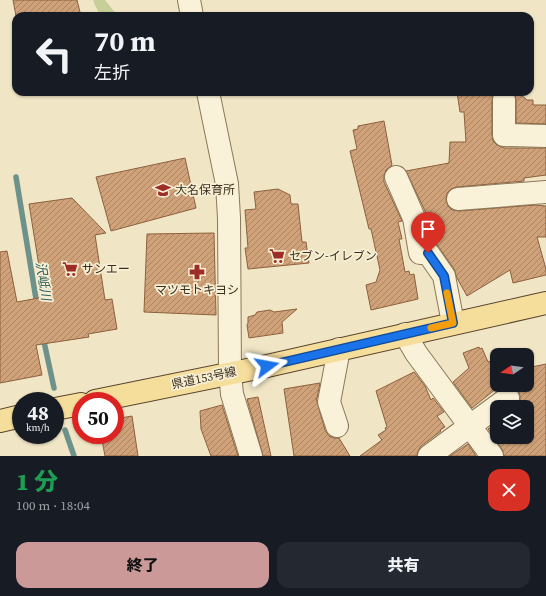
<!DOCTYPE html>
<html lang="ja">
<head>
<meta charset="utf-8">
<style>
  body { margin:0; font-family:"Source Serif 4","Noto Sans JP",serif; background:#242831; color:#f1f3f6; height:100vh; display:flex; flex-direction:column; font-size:15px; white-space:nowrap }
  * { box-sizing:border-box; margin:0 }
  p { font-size:13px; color:#9ea1a6 }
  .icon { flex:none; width:22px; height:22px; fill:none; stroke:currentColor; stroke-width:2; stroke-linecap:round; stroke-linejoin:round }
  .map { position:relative; height:456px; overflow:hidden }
  .side { display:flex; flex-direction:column; background:#171b24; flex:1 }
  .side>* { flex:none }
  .top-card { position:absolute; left:12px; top:12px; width:522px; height:84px; border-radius:12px; box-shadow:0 1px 3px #0004; background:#171b24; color:#f1f3f6; overflow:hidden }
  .needle { width:26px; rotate:257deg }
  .buttons { position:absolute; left:490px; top:348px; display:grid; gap:8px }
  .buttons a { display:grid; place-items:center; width:44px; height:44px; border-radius:8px; background:#171b24; box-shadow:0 1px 3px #0004; font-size:20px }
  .speed { position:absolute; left:12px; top:392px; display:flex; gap:8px; font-size:20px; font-weight:700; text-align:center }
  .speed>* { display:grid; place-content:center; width:52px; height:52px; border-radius:50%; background:#171b24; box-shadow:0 1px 3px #0004; line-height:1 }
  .speed small { font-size:10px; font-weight:400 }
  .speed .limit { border:6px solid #d22; background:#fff; color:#111 }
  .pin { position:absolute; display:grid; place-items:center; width:34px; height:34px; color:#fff; margin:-41px -17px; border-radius:50% 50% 50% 0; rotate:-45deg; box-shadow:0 0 4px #0007 }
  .pin .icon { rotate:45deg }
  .me { position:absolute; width:44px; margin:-22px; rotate:77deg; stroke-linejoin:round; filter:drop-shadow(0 0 3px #0008) }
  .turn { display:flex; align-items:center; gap:14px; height:84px; padding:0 16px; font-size:18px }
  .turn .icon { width:52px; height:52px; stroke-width:2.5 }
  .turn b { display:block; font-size:28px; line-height:34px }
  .round { display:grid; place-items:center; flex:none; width:42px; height:42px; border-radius:12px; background:#242831 }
  .overview { display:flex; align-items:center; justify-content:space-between; height:68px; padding:0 16px }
  h1 { font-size:24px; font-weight:800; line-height:30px; color:#1e9e55 }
  .button { display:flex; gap:8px; margin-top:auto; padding:8px 16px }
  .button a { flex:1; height:46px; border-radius:12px; background:#c99; color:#111; font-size:16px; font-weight:800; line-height:46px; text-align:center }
  .button a+a { background:#242831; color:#f1f3f6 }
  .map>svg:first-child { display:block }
</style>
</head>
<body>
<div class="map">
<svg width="546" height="456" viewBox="0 0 546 456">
  <defs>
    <pattern id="forest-firs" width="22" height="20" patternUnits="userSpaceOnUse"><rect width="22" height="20" fill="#c6cf98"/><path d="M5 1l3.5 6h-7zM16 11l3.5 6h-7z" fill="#abb283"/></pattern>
    <pattern id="building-hatch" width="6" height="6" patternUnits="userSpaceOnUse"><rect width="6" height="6" fill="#d0a279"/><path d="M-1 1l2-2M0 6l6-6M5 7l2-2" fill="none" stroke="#aa8463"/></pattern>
  </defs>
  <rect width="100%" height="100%" fill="#f0e5c4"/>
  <!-- forest -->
  <polygon fill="url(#forest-firs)" points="93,0 105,0 118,16 100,16"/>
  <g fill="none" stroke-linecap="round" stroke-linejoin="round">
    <!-- stream -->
    <g stroke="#6c928b" stroke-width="5.5">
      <polyline points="16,177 37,305"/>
      <polyline points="43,337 54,388"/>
      <polyline points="65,430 74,456"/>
    </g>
  </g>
  <!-- building -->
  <g fill="url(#building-hatch)" stroke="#8c613e">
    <polygon points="13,0 77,0 81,16 16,16"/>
    <polygon points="457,92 495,92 492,100 492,135 493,141 497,145 504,148 546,148 546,175 524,178 524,181 457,187 451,189 447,193 446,200 448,206 452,210 459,211 535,205 546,206 546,237 537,237 546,269 546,275 513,283 510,270 467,296 457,278 454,269 438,246 431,241 430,237 431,235 426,213 406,171 449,163 450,142 466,142 464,112 460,112"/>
    <polygon points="515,94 520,94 527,100 533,100 533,105 546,105 546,124 516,123 516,100"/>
    <polygon points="384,121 392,165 386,170 384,176 384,182 402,221 398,222 402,239 399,239 405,272 409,271 410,275 414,274 418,299 371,310 366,285 376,282 380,270 371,229 369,229 350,151 357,149 353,130 358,129 358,126"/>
    <polygon points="185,158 196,208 111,231 96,177"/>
    <polygon points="278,189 290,195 291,204 298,204 302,242 306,242 309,263 248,269 245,248 248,248 245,210 256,209 254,192"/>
    <polygon points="72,198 106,233 95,235 105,300 112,299 117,329 88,334 89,337 36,345 42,375 0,383 0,252 7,251 17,302 44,297 29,204"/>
    <polygon points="214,233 216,315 144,312 147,234"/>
    <polygon points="297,309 282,322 283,333 249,338 247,325 248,323 248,317 255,315 257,312 270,310 274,312"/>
    <polygon points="479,347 480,349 482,348 488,362 497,358 497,388 472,408 453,382 469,368 463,353"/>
    <polygon points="546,364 546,456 504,456 502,449 488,429 497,423 497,437 527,437 527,407 516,407 520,403 520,396 518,390 511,385 527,385 527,368"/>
    <polygon points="414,372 425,386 431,400 433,398 444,412 437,416 445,427 440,430 441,431 421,446 418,451 417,456 360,456 382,440 378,435 386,430 385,428 387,427 376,391"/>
    <polygon points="320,383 317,398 316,398 325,430 329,436 334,438 339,438 350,456 294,456 284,389"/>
    <polygon points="258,397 271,456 263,456 247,399"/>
    <polygon points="222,405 238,456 211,456 201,429 200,411"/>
    <polygon points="132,416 138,456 105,456 101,435 115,435 115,419"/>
    <polygon points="468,444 476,456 450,456"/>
  </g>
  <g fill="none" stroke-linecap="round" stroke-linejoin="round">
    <defs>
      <g id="minor">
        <polyline points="189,0 192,16"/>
        <polyline points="208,92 227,184 229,218 230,373 232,394 251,456"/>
        <polyline points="504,100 504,135 546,136"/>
        <polyline points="396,177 414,218 420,253 428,253 444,276 453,323"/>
        <polyline points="458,199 546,192"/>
        <polyline points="405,334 416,353 492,456"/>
        <polyline points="337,426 329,402 339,349"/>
        <polyline points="429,456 508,398"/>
      </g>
      <g id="major">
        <polyline points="95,401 267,366 546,303"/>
        <polyline points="55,409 81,404"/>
        <polyline points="0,421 21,416"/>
      </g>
    </defs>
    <!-- minor casing -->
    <use href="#minor" stroke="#8c775a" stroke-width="24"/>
    <!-- major casing -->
    <use href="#major" stroke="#5a452e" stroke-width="24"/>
    <!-- minor -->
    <use href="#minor" stroke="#faf2d8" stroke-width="22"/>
    <!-- major -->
    <use href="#major" stroke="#f5dd9b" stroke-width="22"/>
  </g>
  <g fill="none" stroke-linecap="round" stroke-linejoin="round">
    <defs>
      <polyline id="route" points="267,366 453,323 444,276 428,253"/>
    </defs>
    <!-- route casing -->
    <use href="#route" stroke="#114b97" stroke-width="10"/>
    <!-- route -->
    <use href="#route" stroke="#1a73e8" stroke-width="7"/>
    <!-- slow -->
    <polyline stroke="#f59e0b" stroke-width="7" points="431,328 453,323 447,293"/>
  </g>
  <!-- icons -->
  <defs>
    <symbol id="school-bare" viewBox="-9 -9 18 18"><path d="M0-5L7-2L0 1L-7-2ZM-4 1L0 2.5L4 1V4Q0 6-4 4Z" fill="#9e2c27" stroke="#f7efd4" stroke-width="2.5" paint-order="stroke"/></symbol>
    <symbol id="supermarket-bare" viewBox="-9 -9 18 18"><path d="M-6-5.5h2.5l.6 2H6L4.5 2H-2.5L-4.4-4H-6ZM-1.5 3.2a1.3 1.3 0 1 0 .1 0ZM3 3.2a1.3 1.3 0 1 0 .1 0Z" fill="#9e2c27" stroke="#f7efd4" stroke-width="2.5" paint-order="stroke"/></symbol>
    <symbol id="pharmacy-bare" viewBox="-9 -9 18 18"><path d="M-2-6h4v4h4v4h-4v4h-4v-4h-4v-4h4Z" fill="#9e2c27" stroke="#f7efd4" stroke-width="2.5" paint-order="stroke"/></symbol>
  </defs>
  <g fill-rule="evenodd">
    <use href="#school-bare" x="152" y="179" width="22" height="22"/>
    <use href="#supermarket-bare" x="266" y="245" width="22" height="22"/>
    <use href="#supermarket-bare" x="59" y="258" width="22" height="22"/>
    <use href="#pharmacy-bare" x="186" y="261" width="22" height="22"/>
  </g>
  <g text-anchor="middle" stroke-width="3.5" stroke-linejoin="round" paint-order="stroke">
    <!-- poi labels -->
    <g font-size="12" fill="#3b2e1e" stroke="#f7efd4" text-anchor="start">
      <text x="175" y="194">大名保育所</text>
      <text x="289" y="260">セブン-イレブン</text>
      <text x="82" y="273">サンエー</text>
      <text x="197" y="294" text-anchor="middle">マツモトキヨシ</text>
    </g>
    <!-- street labels -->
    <g font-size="12" fill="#3b2e1e" stroke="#f7efd4">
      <text transform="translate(204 378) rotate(-12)" y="4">県道153号線</text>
    </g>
    <!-- water labels -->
    <g font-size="13" font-style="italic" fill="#2d5c5b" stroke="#f7efd4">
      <text transform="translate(44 281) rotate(81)" y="5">沢岻川</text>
    </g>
  </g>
</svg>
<div class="buttons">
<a><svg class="needle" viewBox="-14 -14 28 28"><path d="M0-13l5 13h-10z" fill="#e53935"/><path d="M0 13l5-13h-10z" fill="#9ea1a6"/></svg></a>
<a><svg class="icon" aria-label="layers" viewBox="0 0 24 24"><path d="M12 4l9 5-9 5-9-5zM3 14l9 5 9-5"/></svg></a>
</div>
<div class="speed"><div>48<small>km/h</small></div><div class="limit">50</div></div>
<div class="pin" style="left:428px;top:253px;background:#d93025"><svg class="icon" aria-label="arrive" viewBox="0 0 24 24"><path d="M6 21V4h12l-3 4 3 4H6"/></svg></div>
<svg class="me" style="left:267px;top:366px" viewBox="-20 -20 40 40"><path d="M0-17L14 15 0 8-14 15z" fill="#1a73e8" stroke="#fff" stroke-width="4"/></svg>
<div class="top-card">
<div class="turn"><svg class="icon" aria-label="left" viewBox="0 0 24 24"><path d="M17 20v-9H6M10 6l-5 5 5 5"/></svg><div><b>70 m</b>左折</div></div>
</div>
</div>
<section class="side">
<div class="overview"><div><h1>1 分</h1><p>100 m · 18:04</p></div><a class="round" style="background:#d93025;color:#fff"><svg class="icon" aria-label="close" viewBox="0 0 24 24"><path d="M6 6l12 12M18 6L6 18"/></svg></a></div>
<div class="button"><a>終了</a><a>共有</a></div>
</section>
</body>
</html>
